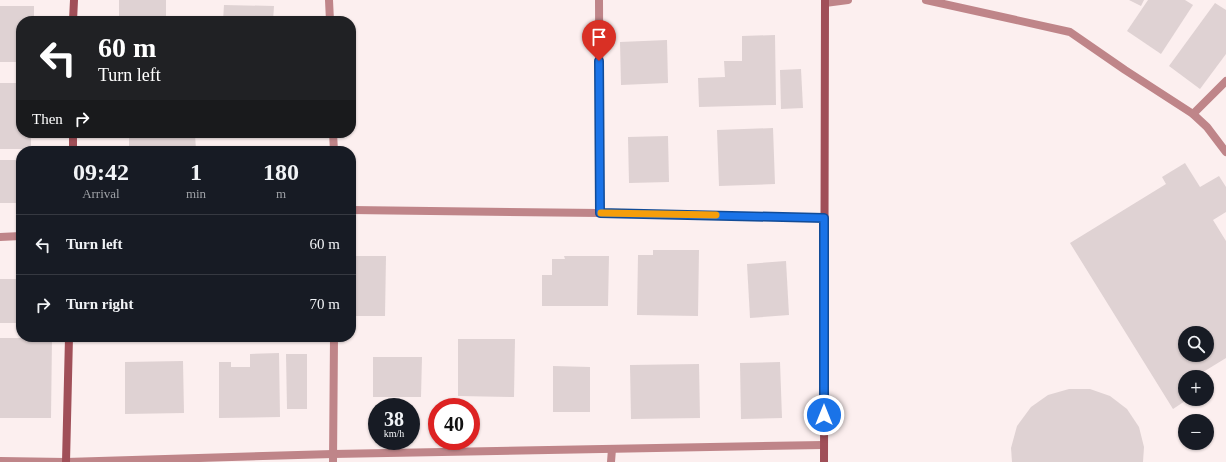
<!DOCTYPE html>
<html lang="en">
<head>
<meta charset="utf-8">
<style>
  body { margin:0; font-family:"Times New Roman",serif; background:#242831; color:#f1f3f6; height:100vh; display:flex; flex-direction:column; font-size:15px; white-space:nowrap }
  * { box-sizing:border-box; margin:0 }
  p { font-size:13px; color:#9ea1a6 }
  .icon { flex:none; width:22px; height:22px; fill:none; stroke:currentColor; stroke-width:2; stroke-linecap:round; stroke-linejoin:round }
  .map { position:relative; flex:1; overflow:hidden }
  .sheet { position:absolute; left:16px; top:146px; width:340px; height:196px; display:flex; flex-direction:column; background:#171b24; border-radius:16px; box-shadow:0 1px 3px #0004 }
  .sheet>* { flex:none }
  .banner { position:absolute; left:16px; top:16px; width:340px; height:122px; border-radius:16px; box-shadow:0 1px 3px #0004; background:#202124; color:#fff; overflow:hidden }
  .fabs { position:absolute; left:1178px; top:326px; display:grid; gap:8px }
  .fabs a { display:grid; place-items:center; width:36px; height:36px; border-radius:50%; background:#171b24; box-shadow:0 1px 3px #0004; font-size:20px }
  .speed { position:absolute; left:368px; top:398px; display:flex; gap:8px; font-size:20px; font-weight:700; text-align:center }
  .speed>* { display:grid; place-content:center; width:52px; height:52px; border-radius:50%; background:#171b24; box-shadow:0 1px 3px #0004; line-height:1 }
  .speed small { font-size:10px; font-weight:400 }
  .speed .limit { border:6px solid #d22; background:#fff; color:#111 }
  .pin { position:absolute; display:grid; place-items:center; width:34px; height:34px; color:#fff; margin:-41px -17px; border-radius:50% 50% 50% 0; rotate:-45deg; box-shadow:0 0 4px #0007 }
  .pin .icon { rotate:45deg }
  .me { position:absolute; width:44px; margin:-22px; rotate:0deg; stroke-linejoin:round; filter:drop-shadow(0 0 3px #0008) }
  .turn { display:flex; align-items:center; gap:14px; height:84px; padding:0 16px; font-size:18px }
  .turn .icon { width:52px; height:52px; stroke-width:2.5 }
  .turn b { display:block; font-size:28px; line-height:34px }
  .then { display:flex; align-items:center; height:38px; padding:0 16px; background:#0003; gap:8px; font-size:15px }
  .eta { display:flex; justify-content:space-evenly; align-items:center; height:68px; text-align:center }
  .eta b { font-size:24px; font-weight:700; line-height:28px }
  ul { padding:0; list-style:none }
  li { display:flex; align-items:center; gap:12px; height:60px; padding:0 16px; border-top:1px solid #363941 }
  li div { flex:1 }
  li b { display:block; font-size:15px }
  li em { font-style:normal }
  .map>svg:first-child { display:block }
</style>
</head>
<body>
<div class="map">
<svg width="1226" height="462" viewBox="0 0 1226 462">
  <rect width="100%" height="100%" fill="#fcefef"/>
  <!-- building -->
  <g fill="#dfd2d3" fill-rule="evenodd">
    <rect x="119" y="0" width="47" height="21"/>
    <polygon points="1129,0 1144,0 1141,6"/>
    <polygon points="1148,0 1185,0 1193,5 1161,54 1127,31"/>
    <polygon points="1215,3 1226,10 1226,54 1200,89 1169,66"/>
    <polygon points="224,5 274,6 273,21 223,21"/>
    <polygon points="0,6 34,6 34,21 21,21 21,62 0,62"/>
    <polygon points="775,35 776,105 699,107 698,78 725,77 724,61 742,61 742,36"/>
    <polygon points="667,40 668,83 621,85 620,42"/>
    <polygon points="801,69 803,108 781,109 780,70"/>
    <polygon points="0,83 21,83 21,133 31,133 31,149 0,149"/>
    <polygon points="773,128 775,184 719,186 717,130"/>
    <polygon points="129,133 195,133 196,151 129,151"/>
    <polygon points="668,136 669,182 629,183 628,137"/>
    <rect x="0" y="160" width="21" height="43"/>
    <path d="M1185,163L1200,187L1219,176L1226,187V212L1213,220L1226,241V358L1195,377H1185V383L1184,384L1185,386V399H1188L1173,409L1070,243L1166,184L1162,177ZM1185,333H1207V355H1185Z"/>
    <polygon points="653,250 699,250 698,316 637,315 638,255 653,255"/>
    <polygon points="356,256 386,256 385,316 355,316"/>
    <polygon points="564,256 609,256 608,306 542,306 542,275 552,275 552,259 565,259"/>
    <polygon points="786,261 789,315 750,318 747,264"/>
    <rect x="0" y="279" width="21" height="44"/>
    <polygon points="0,338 52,338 51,418 0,418"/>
    <polygon points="458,339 515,339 514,397 458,396"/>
    <polygon points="279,353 280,417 219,418 219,362 231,362 231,367 250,367 250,354"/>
    <polygon points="286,354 307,354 307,409 287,409"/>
    <polygon points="373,357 422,357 421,397 373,397"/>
    <polygon points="183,361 184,413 125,414 125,362"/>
    <polygon points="780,362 782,418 741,419 740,363"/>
    <polygon points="699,364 700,418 631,419 630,365"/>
    <polygon points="553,366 590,367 590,412 553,412"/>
    <polygon points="1069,389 1090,389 1110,396 1127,409 1139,427 1144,447 1143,462 1012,462 1011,448 1017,426 1031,407 1048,395"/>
  </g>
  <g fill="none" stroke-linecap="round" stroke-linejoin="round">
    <!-- street -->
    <g stroke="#bf8589" stroke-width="8">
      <polyline points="329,0 330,21"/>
      <polyline points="599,0 600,213"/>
      <polyline points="926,0 1070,32 1125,70 1193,114 1207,127 1226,152"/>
      <polyline points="825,3 848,0"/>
      <polyline points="1193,114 1226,81"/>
      <polyline points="333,133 334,151"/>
      <polyline points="351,210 600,213 824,218"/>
      <polyline points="0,237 21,236"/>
      <polyline points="0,461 66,462 333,454 823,445"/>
      <polyline points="333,462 334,337"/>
      <polyline points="611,462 612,449"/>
    </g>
    <!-- secondary -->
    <g stroke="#a04f58" stroke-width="8">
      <polyline points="73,21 74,0"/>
      <polyline points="73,151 73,133"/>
      <polyline points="66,462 69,337"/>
      <polyline points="824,462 825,0"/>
    </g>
  </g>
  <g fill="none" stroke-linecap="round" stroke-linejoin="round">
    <defs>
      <polyline id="route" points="599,61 600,213 824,218 824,415"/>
    </defs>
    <!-- route casing -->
    <use href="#route" stroke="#114b97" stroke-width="10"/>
    <!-- route -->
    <use href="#route" stroke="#1a73e8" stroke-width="7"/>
    <!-- slow -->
    <polyline stroke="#f59e0b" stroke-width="7" points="601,213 716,215"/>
  </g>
</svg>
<div class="fabs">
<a><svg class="icon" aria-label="search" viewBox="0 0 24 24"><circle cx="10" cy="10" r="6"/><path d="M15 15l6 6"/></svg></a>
<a>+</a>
<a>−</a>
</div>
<div class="speed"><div>38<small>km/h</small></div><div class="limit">40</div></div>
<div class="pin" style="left:599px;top:61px;background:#d93025"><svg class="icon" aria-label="arrive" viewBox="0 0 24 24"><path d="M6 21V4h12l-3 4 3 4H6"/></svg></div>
<svg class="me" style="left:824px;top:415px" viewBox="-20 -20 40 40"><circle r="17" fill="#1a73e8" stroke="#fff" stroke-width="3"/><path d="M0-11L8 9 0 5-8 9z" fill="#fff"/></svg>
<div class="banner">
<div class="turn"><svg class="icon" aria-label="left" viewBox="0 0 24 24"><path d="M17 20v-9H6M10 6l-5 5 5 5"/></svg><div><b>60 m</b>Turn left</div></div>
<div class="then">Then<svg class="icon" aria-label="right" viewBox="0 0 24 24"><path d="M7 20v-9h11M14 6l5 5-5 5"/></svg></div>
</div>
<section class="sheet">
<div class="eta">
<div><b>09:42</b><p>Arrival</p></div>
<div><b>1</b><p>min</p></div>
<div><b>180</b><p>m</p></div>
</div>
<ul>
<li><svg class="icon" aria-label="left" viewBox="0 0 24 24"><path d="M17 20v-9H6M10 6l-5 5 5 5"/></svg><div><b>Turn left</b></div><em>60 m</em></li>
<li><svg class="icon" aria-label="right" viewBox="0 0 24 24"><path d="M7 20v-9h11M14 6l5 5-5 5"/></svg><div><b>Turn right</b></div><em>70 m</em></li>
</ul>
</section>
</div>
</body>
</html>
